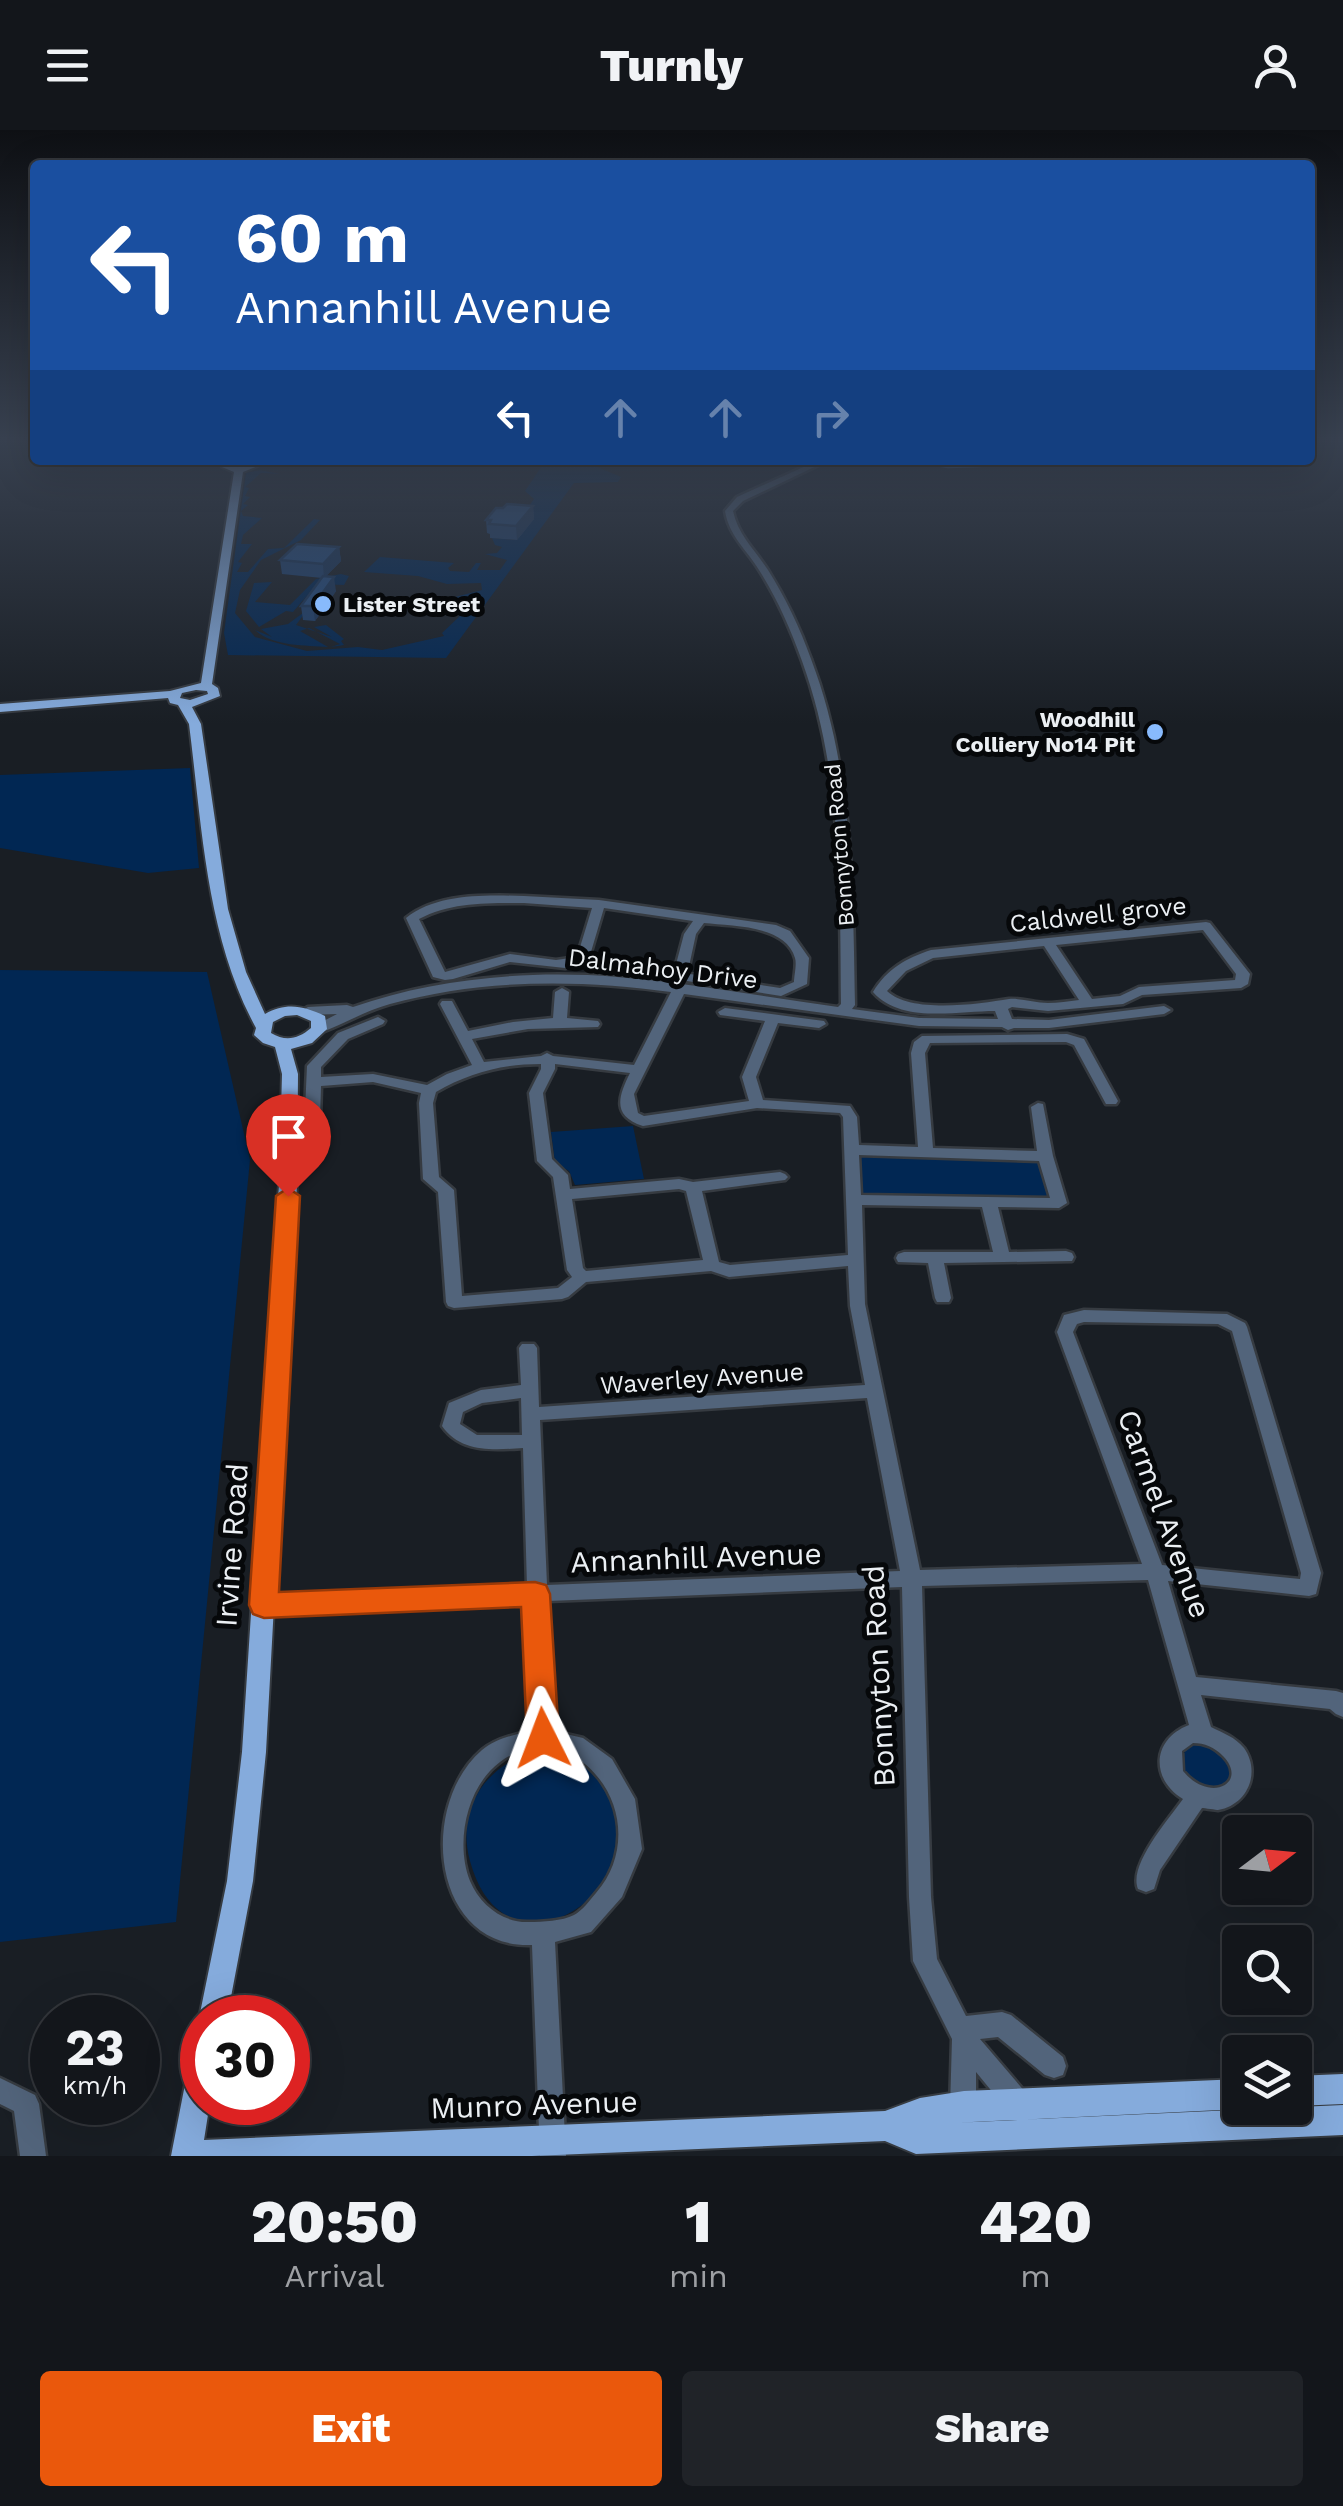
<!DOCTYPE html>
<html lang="en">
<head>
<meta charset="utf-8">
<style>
  body { margin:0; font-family:"Work Sans",sans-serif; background:#202328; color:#f1f3f6; height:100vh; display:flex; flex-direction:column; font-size:38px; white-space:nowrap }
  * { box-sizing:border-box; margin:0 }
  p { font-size:32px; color:#9d9fa3 }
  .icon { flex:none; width:55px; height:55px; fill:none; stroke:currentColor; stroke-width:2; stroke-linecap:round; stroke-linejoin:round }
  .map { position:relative; height:2026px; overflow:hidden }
  .side { display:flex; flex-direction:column; background:#13161b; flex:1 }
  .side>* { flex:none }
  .banner { position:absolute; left:30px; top:30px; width:1285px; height:305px; border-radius:10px; box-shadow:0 10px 40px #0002,0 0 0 2px #32353a; background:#1a4fa0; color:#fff; overflow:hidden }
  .needle { width:65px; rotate:74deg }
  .fabs { position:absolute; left:1222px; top:1685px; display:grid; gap:20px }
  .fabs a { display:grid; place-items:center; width:90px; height:90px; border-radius:10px; background:#13161b; box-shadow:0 10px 40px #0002,0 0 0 2px #32353a; font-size:50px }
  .speed { position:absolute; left:30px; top:1865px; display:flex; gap:20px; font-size:50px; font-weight:700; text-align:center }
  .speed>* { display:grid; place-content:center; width:130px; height:130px; border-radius:50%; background:#13161b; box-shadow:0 10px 40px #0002,0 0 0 2px #32353a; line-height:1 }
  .speed small { font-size:25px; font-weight:400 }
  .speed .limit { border:15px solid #d22; background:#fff; color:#111 }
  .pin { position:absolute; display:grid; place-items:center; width:85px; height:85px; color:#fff; margin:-102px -42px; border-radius:50% 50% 50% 0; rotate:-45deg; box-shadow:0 0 10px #0007 }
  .pin .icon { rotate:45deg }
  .me { position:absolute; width:110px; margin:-55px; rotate:357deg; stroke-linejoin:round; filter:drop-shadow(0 0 8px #0008) }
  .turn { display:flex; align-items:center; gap:35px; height:210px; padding:0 40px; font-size:45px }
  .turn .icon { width:130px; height:130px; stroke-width:2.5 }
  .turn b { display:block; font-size:70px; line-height:85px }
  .lanes { display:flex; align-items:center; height:95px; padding:0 40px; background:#0003; justify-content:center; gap:50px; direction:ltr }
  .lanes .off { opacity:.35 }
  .eta { display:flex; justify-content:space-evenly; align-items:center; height:170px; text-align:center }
  .eta b { font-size:60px; font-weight:800; line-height:70px }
  .cta { display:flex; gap:20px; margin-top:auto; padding:20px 40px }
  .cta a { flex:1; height:115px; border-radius:10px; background:#ea580c; color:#fff; font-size:40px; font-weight:800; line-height:115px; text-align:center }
  .cta a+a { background:#202328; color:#f1f3f6 }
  header { display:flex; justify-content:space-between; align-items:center; height:130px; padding:0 40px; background:#13161b; font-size:45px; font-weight:800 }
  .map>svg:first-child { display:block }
</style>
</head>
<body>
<header><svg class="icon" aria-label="menu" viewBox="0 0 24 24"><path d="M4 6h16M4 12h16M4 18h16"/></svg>Turnly<svg class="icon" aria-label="person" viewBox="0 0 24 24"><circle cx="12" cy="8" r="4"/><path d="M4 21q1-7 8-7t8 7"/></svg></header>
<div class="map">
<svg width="1343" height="2026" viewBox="0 0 1343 2026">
  <rect width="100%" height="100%" fill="#191e24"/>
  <!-- green -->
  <g fill="#012753">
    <polygon points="546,330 582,334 593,330 595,336 621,347 618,352 574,353 446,528 228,525 224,503 246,343 260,340 280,344 261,343 245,357 249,358 245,366 250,367 243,374 248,375 241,381 243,386 262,388 243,405 241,414 252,414 238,432 242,433 237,442 248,442 268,419 284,418 314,389 320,390 301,410 261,430 240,460 235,483 255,507 307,521 358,517 382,520 444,506 442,503 462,484 446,478 469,480 455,467 482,460 481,453 447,454 418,446 364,442 380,427 454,433 448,438 450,441 469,442 476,433 481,433 477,440 500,440 507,430 485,424 497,423 502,417 495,415 492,408 517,410 525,382 534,369 525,361"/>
    <polygon points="341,444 349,446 344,455 317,454 293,482 286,481 259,497 246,481 254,453 272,452 255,472 290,475 316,449"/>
    <path d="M307,480L296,495L332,507L314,497L326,495L344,509L341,511L344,515L331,517L340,514L309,498L300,501L328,517C306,515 273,517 255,500L272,507L261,499L288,494Z"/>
    <polygon points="190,638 199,738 148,743 0,718 0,645"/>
    <polygon points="0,840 207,842 250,1030 176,1792 0,1812"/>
    <polygon points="633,996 644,1049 575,1055 569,1041 555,1033 551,1002"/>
    <polygon points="863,1025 1040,1030 1050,1065 1045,1069 864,1065 856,1061 859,1027"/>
    <polygon points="1196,1613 1211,1613 1230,1630 1230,1655 1209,1662 1184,1648 1182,1629 1186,1618"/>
    <path d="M558,1617C578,1622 593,1634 605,1652C672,1749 507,1867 470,1731C453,1669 498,1622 558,1617Z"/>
  </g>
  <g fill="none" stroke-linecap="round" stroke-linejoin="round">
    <!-- stream -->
    <polyline stroke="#396297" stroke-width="2.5" points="907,330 948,337 980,336"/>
    <defs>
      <g id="minor">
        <path d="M819,330H829L743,371L733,381C738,405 755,420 768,440C785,467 800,498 811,529C853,639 853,758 855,875L852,879L919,888L998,889L995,881C957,881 901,894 873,862C887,839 906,828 931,820L1206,792L1210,793L1250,844L1248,854L1241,858L1142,865L1123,874L1048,881L1012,877L1008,879L1012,889L1049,890L1164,876L1171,880L1164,884L1049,898H1014L1008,900L1002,897L919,896L684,864L634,964L638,983L644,986L749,971L742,947L765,891L720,885L718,882L725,878L824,891L826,894L819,898L778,893L756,947L763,970L850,976L857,987L859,1015L918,1017L911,923L914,912L922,906L1067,904L1084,909L1118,971L1116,974H1106L1074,915L1066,912L930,913L925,923L933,1018L1037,1021L1031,977L1038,973L1043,974L1053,1026L1067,1073L1059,1078L998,1077L1009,1122L1066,1121L1072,1123L1074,1127L1072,1131L944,1133L951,1168L949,1172H937L935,1168L928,1133L898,1132L896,1128L898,1124L904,1122H993L982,1077L862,1075L865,1174L920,1440L1142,1434L1057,1202L1064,1185L1084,1180L1227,1184L1245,1193L1247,1197L1321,1443L1316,1464L1309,1466L1168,1451L1196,1547L1336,1561L1343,1563V1587L1336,1584L1330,1579L1201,1565L1211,1597C1223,1603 1235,1607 1244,1618C1261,1642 1248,1675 1218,1680C1217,1680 1204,1678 1202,1678L1160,1740L1154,1759L1146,1762L1138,1759C1128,1735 1169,1689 1183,1669C1150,1649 1152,1609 1189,1595L1148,1450L922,1456L931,1767L937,1829L966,1886L1002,1882L1011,1885L1063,1927L1066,1936L1063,1945L1054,1948L1045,1945L998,1907L980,1909L1026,1963L1030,1972L1026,1981L1017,1985L1008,1981L976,1942V1979L972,1988L963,1992L954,1988L950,1979L952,1909L913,1831L909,1767L902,1457L548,1471L553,1601L583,1608L612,1629L635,1669L642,1719L622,1767L591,1802L555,1812L566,2026H540L532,1815C431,1819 418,1675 482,1620C495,1609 515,1604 532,1601L528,1472L264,1483L257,1481L254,1475L257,1469L264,1467L527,1456L523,1318C493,1320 461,1323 442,1296L449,1273L481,1260L521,1255L519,1218L522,1214H534L537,1218L539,1277L865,1255L850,1176L848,1136L729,1147L711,1141L586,1152L568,1167L562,1169L454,1178L448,1176L446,1172L438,1062L423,1049L419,973L421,963L373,952L321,956L319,1026L316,1029H306L303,1026L307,936L338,903L378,887L385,891L383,894L348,909L321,937V947L373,944L427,955L447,944L472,935L440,874L442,871H452L468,901L513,892L553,888L555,862L562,858L569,862L567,888L598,891L600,894L598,897L528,899L472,909L484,932L541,926L547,923L553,926L634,935L671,862C578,849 481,849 390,874C364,881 343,895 319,903L314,902L312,899L314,896L337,884L308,885L301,881L308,877L347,875L353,877C436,848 530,840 617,847C691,853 765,867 838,877L841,874C840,758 842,641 802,531C791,500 777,468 759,440C747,420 729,406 725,381L737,367ZM1203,800L1236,844L1235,850L1139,857L1120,866L1092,869L1056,815ZM1044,816L1079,870C1069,871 1058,873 1048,873C1035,873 1022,868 1009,869C979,874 911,884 887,861L906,841L933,828ZM541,934V939L529,963L537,1031L553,1047L567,1140L572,1147L558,1158L462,1166L454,1060L439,1047L433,973L436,962C469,943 502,934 541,934ZM555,934L630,943C618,967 612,986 643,996L757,978L840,983L843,987L848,1125L730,1135L719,1132L702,1061L785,1050L788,1047L785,1044L780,1042L693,1052L679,1049L570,1059L568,1045L552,1029L543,963L555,939ZM859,1025L1039,1031L1050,1068L861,1065ZM679,1059L686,1061L703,1130L586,1141L583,1138L572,1069ZM1084,1192L1218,1194L1232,1201L1301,1443L1300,1449L1162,1435L1073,1202L1077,1194ZM521,1268L522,1305H477L460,1294L463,1282L482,1273ZM867,1268L900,1441L547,1455L540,1290ZM1193,1613C1205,1613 1214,1617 1223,1626C1249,1653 1210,1674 1183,1641L1182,1621ZM543,1617C553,1620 564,1621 572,1625C622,1654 634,1720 596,1763C590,1770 582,1781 574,1785C562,1791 543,1792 529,1792C503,1793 480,1775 470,1751C455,1714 466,1657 500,1632C512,1622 528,1620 543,1617Z"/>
        <path d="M524,766L599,770L776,795L790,801L809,828L807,854L781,866L681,850L674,842L684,804L693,791L604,778L588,832L565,838L510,832L453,849L445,850L433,847L406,788C437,763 486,765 524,766ZM524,773L592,778L577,827L556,830L510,824L445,842L419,789C451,772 488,773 524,773ZM704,793C732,796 786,795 795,828C797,834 794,846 794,852L780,858L690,844L688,841L696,804Z"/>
        <polygon points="0,1948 35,1965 39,1974 46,2026 20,2026 14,1981 0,1974"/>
      </g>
      <g id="major">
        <path d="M236,330H247L258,336L243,342L212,554L218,558L220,566L192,577L201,594L228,779L246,842L265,884C287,872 303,876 325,886L327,899L312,913L291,919L298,944L297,1054L266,1622L253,1751L227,1888H202V1897L199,1888L227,1751L242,1622L279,1054L282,944L275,917L263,913L254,905L256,898C206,806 202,696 189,594L178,575L170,573L168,568L0,582V574L170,561L201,553L234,342L222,337ZM196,560L207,561L208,564L190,570L180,568L182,563ZM297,885L311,891V898C298,909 286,912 271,903L273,892L285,886Z"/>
        <polygon points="202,1925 202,1972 210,1972 204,2010 885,1981 920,1968 964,1961 1240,1949 1240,1978 1243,1978 1240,1979 952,1993 1343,1975 1343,2005 916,2024 885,2011 532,2026 171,2026 188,1939 192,1929"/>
        <polygon points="1343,1944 1343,1974 1295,1976 1295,1946"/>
      </g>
    </defs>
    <!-- minor casing -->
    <use href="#minor" stroke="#363b41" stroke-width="5"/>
    <!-- major casing -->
    <use href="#major" stroke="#363b41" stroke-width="4"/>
    <!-- minor -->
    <use href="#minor" fill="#52647b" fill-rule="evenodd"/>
    <!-- major -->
    <use href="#major" fill="#85abdc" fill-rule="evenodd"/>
  </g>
  <!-- wall -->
  <g fill="#1f416e">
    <polygon points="533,376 534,389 517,410 490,408 490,404 487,403 486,390"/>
    <polygon points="339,417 341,431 326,446 336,461 315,491 303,490 301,476 322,448 282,444 280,430"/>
  </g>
  <!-- shaded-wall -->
  <g fill="#19355a">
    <polygon points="533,376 534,389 517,410 516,396"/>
    <polygon points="339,417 341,431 324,448 323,434"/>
    <polygon points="334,447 336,461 315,491 313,476"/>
  </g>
  <!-- building -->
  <g fill="#244c80" stroke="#19355a" stroke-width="2.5">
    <polygon points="507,374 533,376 516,396 489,394 491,390 486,390 496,378 503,378"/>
    <polygon points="297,414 339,417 323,434 280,430"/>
    <polygon points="323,446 334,447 313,476 301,476"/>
  </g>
  <!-- sky -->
  <linearGradient id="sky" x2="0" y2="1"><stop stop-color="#0e1014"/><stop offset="0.52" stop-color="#384150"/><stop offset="1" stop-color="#384150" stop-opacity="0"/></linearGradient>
  <rect width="1343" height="594" fill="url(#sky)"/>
  <!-- route -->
  <polygon fill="#ea580c" stroke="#983908" stroke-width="2.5" points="288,1058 300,1066 279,1462 535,1452 546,1455 550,1464 559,1608 554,1618 543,1622 531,1618 527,1608 521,1477 264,1488 253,1484 249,1475 276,1066"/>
  <!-- markers -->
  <g fill="#88bafc" stroke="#06080a" stroke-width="4">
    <circle cx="323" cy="474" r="10"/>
    <circle cx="1155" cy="602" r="10"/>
  </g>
  <g text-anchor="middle" stroke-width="10" stroke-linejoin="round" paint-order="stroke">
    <!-- far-poi labels -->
    <g font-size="22" font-weight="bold" fill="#ebeff3" stroke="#06080a" text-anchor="start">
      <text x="343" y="482">Lister Street</text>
      <text x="1135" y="597" text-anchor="end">Woodhill<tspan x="1135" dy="25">Colliery No14 Pit</tspan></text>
    </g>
    <!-- far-street labels -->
    <g font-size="22" fill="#ebeff3" stroke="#06080a">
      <text transform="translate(839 715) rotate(-95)" y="8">Bonnyton Road</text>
    </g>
    <!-- street labels -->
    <g font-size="25" fill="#ebeff3" stroke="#06080a">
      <text transform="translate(1098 784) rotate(-6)" y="9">Caldwell grove</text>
      <text transform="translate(663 838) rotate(7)" y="9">Dalmahoy Drive</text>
      <text transform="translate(702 1248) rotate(-4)" y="9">Waverley Avenue</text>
    </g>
    <!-- near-street labels -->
    <g font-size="30" fill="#ebeff3" stroke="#06080a">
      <text transform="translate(1164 1384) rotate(70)" y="10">Carmel Avenue</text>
      <text transform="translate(232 1415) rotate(-86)" y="10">Irvine Road</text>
      <text transform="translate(696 1428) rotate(-2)" y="10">Annanhill Avenue</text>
      <text transform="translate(879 1546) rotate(-93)" y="10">Bonnyton Road</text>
      <text transform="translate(534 1975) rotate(-2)" y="10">Munro Avenue</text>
    </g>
  </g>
</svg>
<div class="fabs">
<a><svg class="needle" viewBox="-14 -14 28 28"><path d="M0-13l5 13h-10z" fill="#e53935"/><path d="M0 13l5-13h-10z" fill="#9d9fa3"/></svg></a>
<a><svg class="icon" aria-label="search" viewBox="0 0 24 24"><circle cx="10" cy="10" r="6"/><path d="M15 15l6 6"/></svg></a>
<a><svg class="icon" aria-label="layers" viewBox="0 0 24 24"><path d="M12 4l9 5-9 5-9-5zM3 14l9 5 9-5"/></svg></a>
</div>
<div class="speed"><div>23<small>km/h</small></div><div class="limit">30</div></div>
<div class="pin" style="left:288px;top:1066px;background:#d93025"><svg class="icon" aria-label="arrive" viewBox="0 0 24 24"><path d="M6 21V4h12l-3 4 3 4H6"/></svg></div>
<svg class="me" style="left:543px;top:1608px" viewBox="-20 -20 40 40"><path d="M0-17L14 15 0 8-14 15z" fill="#ea580c" stroke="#fff" stroke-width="4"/></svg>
<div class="banner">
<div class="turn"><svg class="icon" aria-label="left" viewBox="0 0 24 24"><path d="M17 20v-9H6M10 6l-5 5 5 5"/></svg><div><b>60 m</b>Annanhill Avenue</div></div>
<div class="lanes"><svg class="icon" aria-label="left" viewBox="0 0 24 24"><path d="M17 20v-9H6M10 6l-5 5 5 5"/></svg><svg class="icon off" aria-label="ahead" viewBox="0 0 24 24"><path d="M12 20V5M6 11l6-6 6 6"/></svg><svg class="icon off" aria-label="ahead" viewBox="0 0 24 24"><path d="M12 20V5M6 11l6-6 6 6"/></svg><svg class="icon off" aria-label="right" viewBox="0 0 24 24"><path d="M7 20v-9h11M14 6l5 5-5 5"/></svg></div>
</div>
</div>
<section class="side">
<div class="eta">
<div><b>20:50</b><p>Arrival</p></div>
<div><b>1</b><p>min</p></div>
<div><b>420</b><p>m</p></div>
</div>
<div class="cta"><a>Exit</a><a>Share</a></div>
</section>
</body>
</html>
